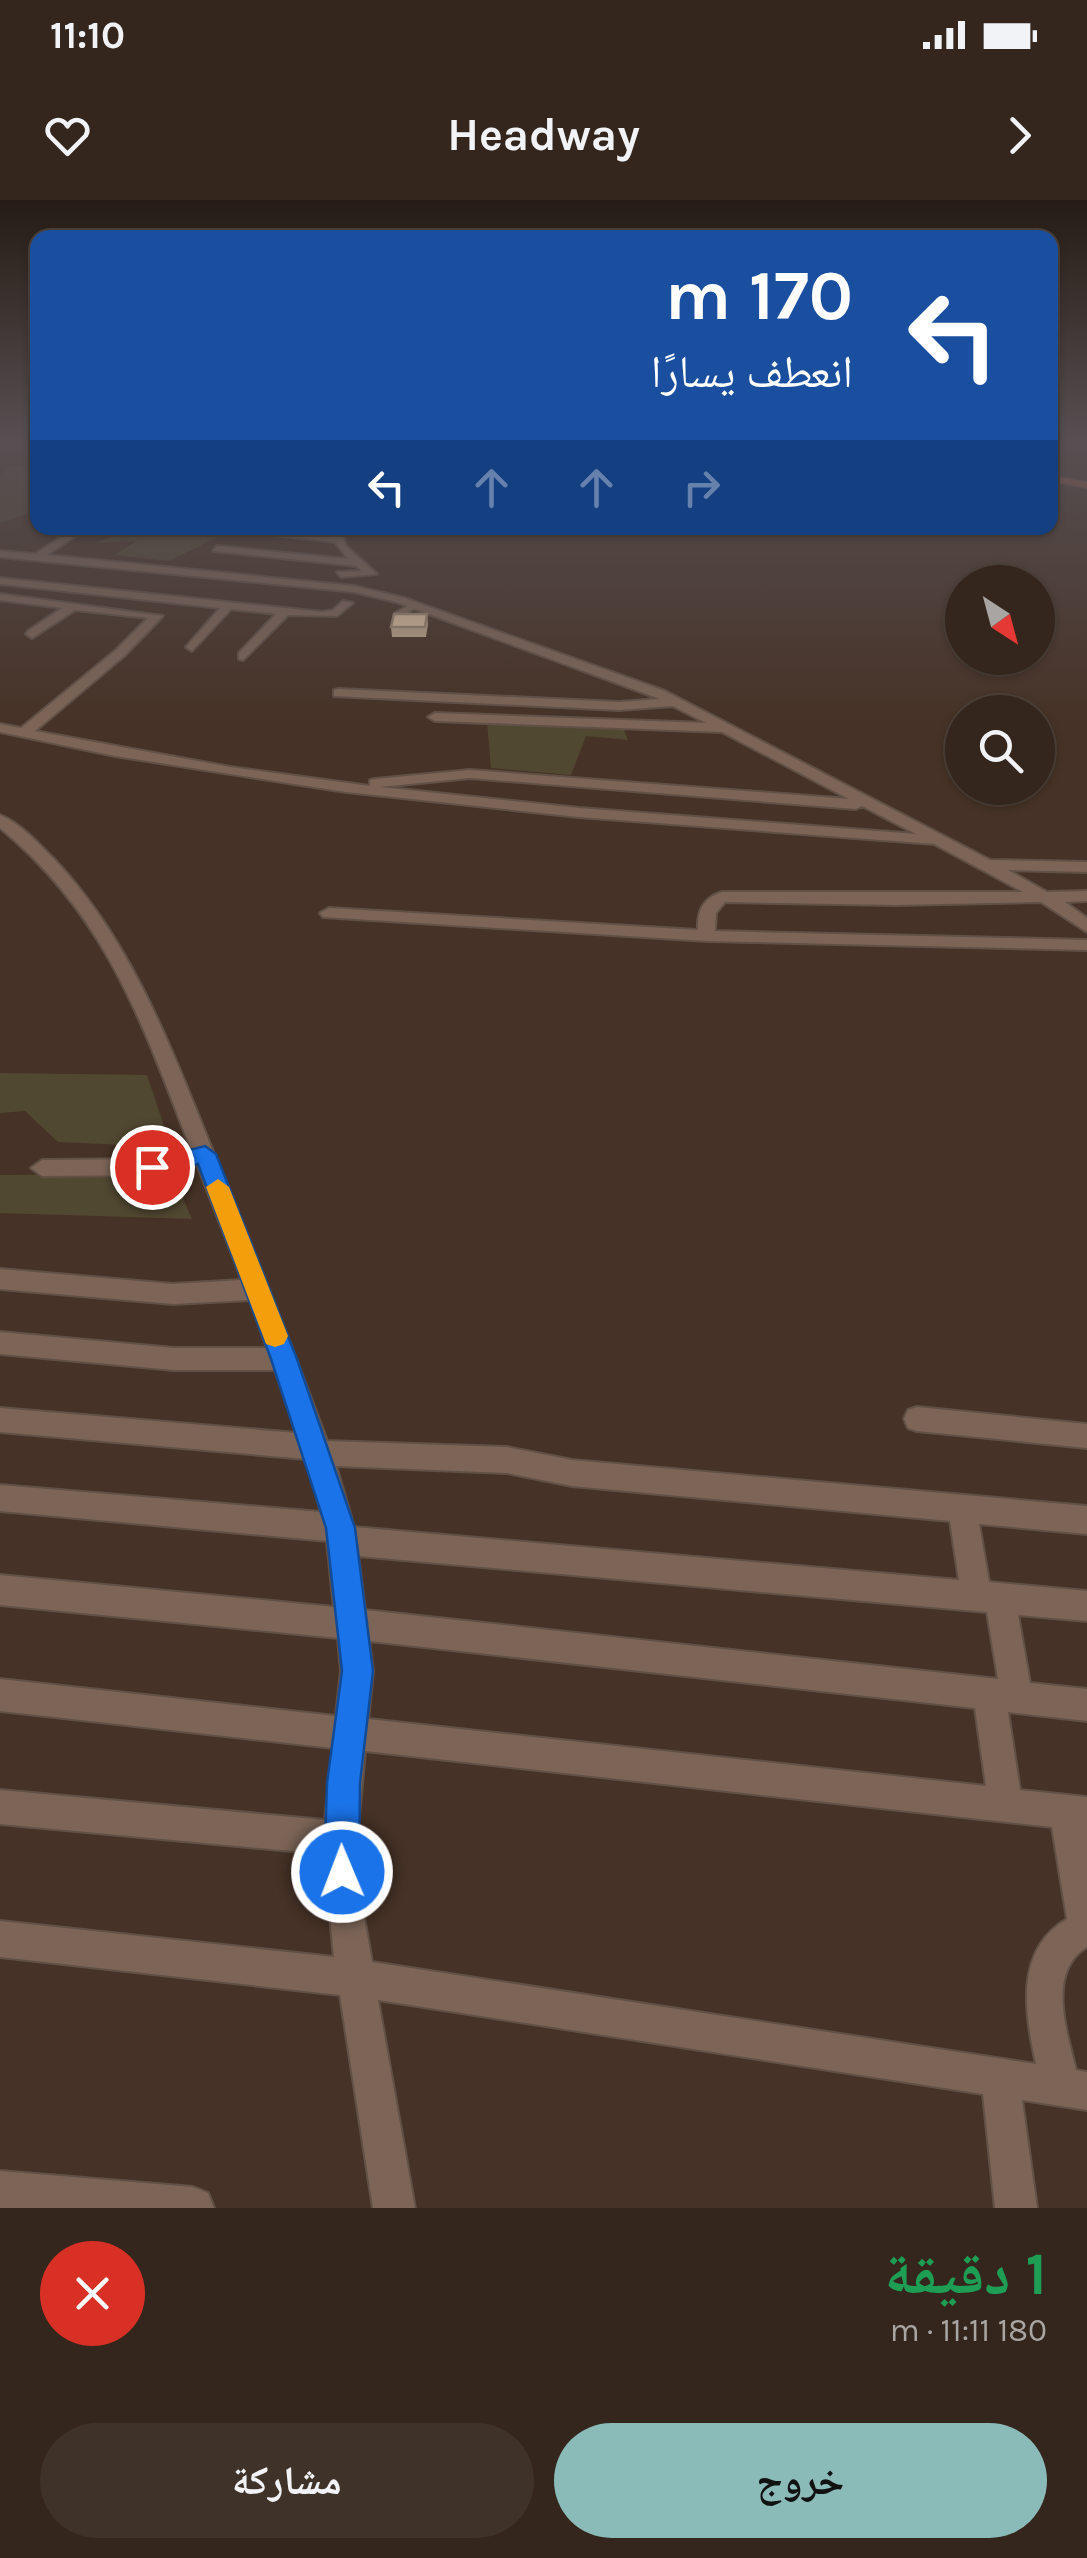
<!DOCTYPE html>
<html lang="ar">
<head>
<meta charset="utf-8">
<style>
  body { margin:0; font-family:Karla,"Noto Naskh Arabic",sans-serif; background:#3f3229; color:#f1f3f6; direction:rtl; height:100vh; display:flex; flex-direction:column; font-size:38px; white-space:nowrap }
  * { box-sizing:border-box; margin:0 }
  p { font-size:32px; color:#a9a5a3 }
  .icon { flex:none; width:55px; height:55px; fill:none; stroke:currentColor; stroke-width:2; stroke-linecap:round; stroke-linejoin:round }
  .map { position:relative; height:2008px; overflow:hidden; direction:ltr }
  .panel { display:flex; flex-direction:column; background:#34261c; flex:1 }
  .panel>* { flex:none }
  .guide { position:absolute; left:30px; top:30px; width:1028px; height:305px; border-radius:20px; box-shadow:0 2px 8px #0004,0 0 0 2px #4e433b; direction:rtl; background:#1a4fa0; color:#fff; overflow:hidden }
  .needle { width:65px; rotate:144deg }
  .buttons { position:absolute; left:945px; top:365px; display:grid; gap:20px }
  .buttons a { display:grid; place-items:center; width:110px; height:110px; border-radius:50%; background:#34261c; box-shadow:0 2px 8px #0004,0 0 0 2px #4e433b; font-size:50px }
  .pin { position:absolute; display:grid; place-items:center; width:85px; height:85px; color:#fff; margin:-42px; border:5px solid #fff; border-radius:50%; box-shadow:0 2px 10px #0007 }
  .me { position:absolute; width:110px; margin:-55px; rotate:359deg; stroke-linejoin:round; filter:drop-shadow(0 0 8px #0008) }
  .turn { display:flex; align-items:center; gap:35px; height:210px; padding:0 40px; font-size:45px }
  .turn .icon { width:130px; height:130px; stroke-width:2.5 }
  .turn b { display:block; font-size:70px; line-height:85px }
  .lanes { display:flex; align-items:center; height:95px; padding:0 40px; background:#0003; justify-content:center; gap:50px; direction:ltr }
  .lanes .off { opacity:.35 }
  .round { display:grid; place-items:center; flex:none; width:105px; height:105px; border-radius:52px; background:#3f3229 }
  .overview { display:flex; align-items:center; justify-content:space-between; height:170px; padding:0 40px }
  h1 { font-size:60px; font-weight:700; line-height:75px; color:#1e9e55 }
  .action { display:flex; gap:20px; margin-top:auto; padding:20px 40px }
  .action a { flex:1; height:115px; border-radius:60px; background:#8bbbb9; color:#111; font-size:40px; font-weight:700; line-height:115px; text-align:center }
  .action a+a { background:#3f3229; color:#f1f3f6 }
  .status { display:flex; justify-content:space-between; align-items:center; height:70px; padding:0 50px; background:#34261c; direction:ltr }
  .status svg { height:28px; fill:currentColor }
  header { display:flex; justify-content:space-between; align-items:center; height:130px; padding:0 40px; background:#34261c; font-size:45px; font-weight:700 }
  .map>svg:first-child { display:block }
</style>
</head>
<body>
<div class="status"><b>11:10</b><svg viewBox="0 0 49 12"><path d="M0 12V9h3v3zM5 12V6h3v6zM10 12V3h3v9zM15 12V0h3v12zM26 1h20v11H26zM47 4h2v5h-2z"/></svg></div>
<header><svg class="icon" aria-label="forward" viewBox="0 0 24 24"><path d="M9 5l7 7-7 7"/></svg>Headway<svg class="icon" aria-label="heart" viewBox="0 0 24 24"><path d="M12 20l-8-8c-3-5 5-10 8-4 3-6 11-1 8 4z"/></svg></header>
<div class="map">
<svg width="1087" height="2008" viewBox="0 0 1087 2008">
  <rect width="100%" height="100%" fill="#463226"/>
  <!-- green -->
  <g fill="#514831">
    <polygon points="9,266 37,268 37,310 0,323 0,278"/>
    <polygon points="132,328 234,329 169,361 114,355 137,341 95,343"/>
    <polygon points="487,522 624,530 628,540 586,536 571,575 491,568"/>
    <polygon points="0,873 147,875 171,947 58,942 25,911 0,913"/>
    <polygon points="172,974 192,1019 0,1013 0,975"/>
  </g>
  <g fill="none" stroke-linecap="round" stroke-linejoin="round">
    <defs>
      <polyline id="service" points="397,415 415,405"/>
      <g id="minor">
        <path d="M76,328H87L47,355L354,386L404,398L665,491L990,660L1087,662V672L1008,670L1047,692L1087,691V701L1065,702L1087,718V732L1041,702L895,705L725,702L716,713L715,731L1087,740V750L707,741L323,717L320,713L329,708L698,730C697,711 703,698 722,692H1023L934,644L579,617L346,592L115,556L0,532V524L21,528L116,450L148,418L75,410L32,438L26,434L28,431L62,408L0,400V394L163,416L124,456L35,531L230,567L370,586V580L375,579L470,570L849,599L722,532L435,521L428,517L435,513L706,523L673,506L619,510L334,496V490L339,489L619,502L660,499L396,402L354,392L0,357V351L35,354ZM470,578L856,609L862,606L916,634L579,608L380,587Z"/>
        <polygon points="208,328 343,337 346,346 377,374 341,377 337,372 362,371 356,366 213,351 217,346 348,359 335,342"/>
        <polygon points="0,378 322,412 333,410 343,401 353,403 337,416 288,415 243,460 239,459 239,453 276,414 231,409 192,451 186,447 220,408 0,384"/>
        <path d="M0,615C20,623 38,643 53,658C137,746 176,862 221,971C258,1060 293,1150 327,1241L507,1247L572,1260L1087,1306V1334L979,1324L989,1382L1087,1391V1421L1018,1415L1030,1483L1087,1489V1521L1008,1512L1020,1590L1087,1597V1747C1046,1772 1067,1832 1076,1870L1087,1872V1910L1022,1900L1037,2008H995L983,1894L378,1800L415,2008H373L340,1795L0,1757V1721L334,1757L324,1654L0,1624V1590L325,1620L333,1548L0,1511V1479L336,1516L341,1471L338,1438L0,1405V1375L334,1407L327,1341L0,1311V1285L321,1312L306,1259L0,1232V1208L297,1233L275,1170H174L0,1154V1132L174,1148H267L250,1100L173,1104L0,1089V1069L173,1084L242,1080L197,964L153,975L42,976L31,968L42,960L153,959L191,949C142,824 108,717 0,628ZM336,1266L507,1273L572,1286L950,1321L959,1380L354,1327ZM358,1356L987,1412L998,1479L365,1410ZM369,1441L975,1508L986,1586L368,1519L373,1471ZM365,1551L1052,1627L1067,1719C1014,1750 1025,1813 1036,1864L372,1762L362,1706L357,1638Z"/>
        <polygon points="917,1207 1087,1224 1087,1248 917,1231 908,1228 904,1219 908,1210"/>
        <polygon points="0,1971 193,1987 208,1993 214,2008 0,2008"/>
      </g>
      <polygon id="primary" points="1050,275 1087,282 1087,288 1050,281"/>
    </defs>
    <!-- service casing -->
    <use href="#service" stroke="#615046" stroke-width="9"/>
    <!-- minor casing -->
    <use href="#minor" stroke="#615046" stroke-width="4"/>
    <!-- primary casing -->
    <use href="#primary" stroke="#615046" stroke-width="3"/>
    <!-- service -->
    <use href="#service" stroke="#7c6557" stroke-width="6"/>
    <!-- minor -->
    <use href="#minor" fill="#7c6557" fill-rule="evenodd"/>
    <!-- primary -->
    <use href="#primary" fill="#c0634d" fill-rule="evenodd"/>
  </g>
  <!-- wall -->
  <polygon fill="#bea68c" points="427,414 428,424 426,437 392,437 391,427"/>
  <!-- building -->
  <polygon fill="#ddc1a3" stroke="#9b8772" stroke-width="2.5" points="394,414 427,414 425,427 391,427"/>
  <!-- sky -->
  <linearGradient id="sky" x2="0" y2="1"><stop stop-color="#261c15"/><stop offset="0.46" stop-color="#574f52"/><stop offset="1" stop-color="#574f52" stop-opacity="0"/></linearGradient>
  <rect width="1087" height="524" fill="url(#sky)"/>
  <!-- route -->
  <polygon fill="#1a73e8" stroke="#114b97" stroke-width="2.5" points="205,946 216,954 297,1159 355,1328 373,1471 360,1583 359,1672 354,1684 342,1690 329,1684 324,1672 327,1583 342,1471 326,1328 271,1159 198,964 152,975 141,967 145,961"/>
  <!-- slow -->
  <polygon fill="#f59e0b" points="218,979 229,987 288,1136 284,1144 275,1147 266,1144 263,1136 206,987"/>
</svg>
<div class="buttons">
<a><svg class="needle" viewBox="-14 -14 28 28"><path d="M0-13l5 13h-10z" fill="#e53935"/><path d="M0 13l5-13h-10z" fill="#a9a5a3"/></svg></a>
<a><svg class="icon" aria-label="search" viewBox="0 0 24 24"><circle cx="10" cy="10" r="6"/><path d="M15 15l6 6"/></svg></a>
</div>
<div class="pin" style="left:152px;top:967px;background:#d93025"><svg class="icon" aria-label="arrive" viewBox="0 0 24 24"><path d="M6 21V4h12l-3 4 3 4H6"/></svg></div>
<svg class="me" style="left:342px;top:1672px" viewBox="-20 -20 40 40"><circle r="17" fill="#1a73e8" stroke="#fff" stroke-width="3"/><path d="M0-11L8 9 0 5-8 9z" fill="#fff"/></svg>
<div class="guide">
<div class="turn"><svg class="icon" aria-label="left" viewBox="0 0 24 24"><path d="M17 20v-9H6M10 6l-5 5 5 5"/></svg><div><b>170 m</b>انعطف يسارًا</div></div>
<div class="lanes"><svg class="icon" aria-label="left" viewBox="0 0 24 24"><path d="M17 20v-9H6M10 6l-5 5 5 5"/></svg><svg class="icon off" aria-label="ahead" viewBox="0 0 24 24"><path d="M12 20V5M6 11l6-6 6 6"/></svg><svg class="icon off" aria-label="ahead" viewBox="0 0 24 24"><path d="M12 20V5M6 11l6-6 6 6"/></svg><svg class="icon off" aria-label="right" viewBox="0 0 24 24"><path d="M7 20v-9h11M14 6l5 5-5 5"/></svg></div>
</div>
</div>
<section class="panel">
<div class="overview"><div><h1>1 دقيقة</h1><p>180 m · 11:11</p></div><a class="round" style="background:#d93025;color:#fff"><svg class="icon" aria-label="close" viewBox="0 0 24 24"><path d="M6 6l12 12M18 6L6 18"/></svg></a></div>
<div class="action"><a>خروج</a><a>مشاركة</a></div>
</section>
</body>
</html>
